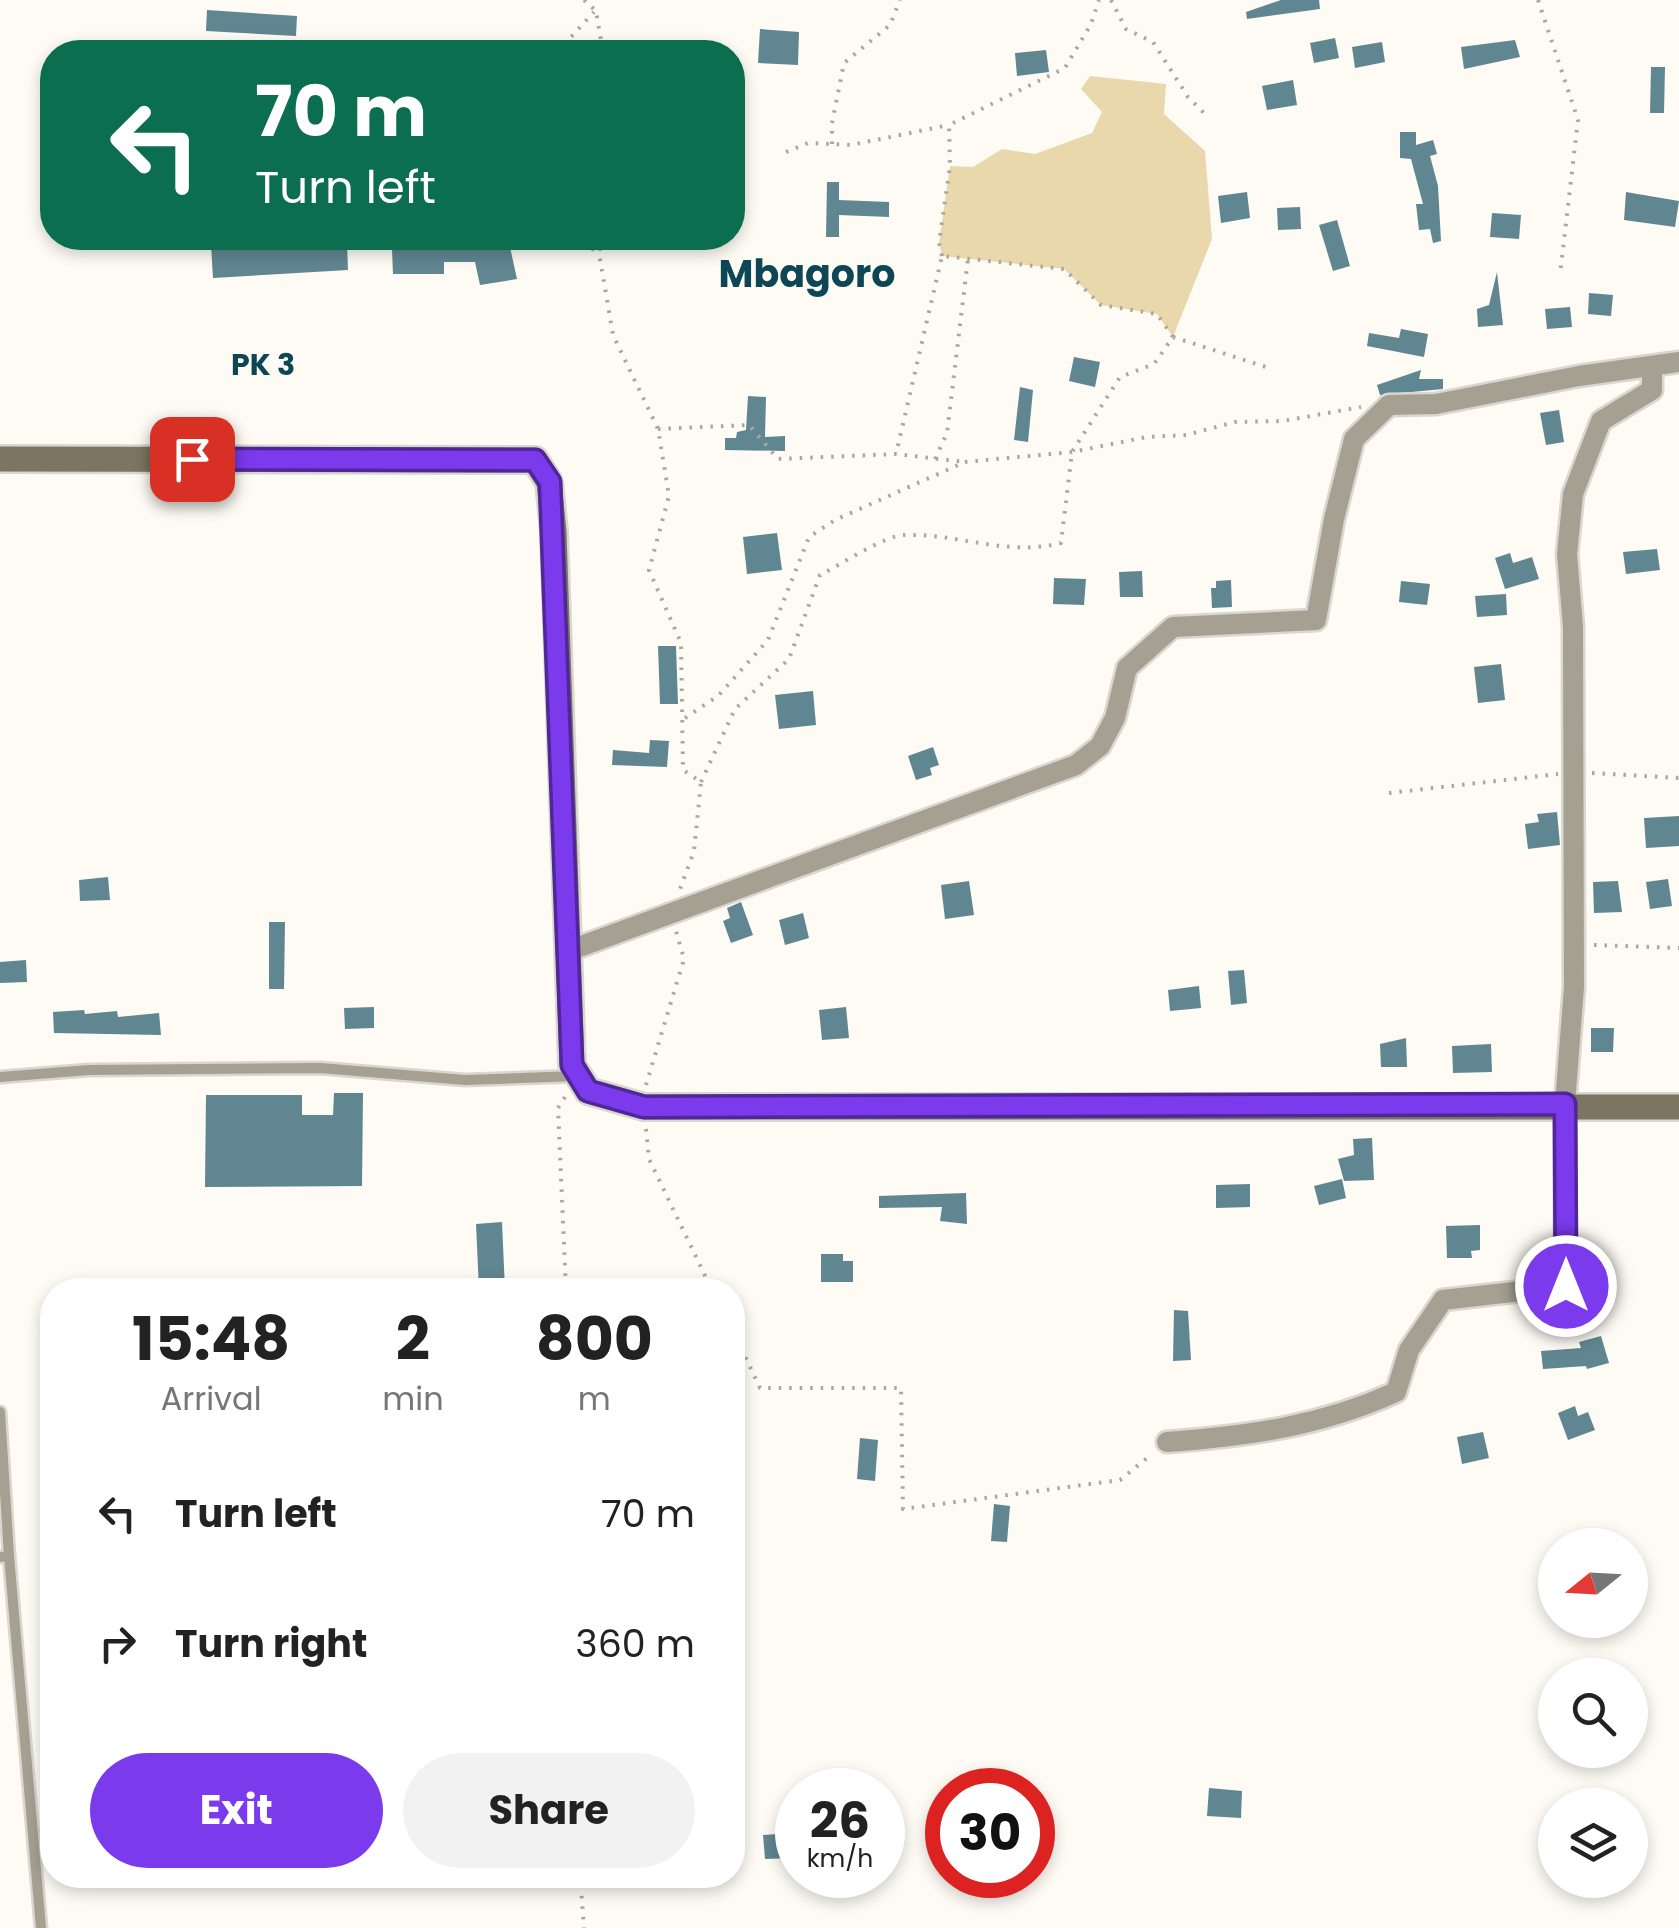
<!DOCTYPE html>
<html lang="en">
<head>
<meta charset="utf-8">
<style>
  body { margin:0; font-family:Poppins,sans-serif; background:#f2f2f2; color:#222; height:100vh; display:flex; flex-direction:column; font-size:38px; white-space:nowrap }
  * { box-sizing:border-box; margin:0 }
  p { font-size:32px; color:#767676 }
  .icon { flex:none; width:55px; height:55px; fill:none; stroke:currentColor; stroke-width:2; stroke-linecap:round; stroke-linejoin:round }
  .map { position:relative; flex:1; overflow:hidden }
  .side { position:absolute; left:40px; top:1278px; width:705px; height:610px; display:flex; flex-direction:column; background:#fff; border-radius:40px; box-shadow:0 5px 15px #0003 }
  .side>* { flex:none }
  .banner { position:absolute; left:40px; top:40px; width:705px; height:210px; border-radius:40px; box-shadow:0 5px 15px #0003; background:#0b6e4f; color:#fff; overflow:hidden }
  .needle { width:65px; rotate:252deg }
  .buttons { position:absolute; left:1538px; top:1528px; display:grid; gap:20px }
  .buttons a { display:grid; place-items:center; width:110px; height:110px; border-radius:50%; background:#fff; box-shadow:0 5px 15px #0003; font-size:50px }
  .speed { position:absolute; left:775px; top:1768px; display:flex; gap:20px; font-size:50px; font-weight:700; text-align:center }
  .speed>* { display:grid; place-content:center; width:130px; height:130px; border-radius:50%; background:#fff; box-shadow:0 5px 15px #0003; line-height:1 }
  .speed small { font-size:25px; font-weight:400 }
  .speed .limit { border:15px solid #d22; background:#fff; color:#111 }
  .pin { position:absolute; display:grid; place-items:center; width:85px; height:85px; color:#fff; margin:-42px; border-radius:20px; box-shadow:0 5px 15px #0006 }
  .me { position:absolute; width:110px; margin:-55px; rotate:0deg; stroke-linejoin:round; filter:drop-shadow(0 0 8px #0008) }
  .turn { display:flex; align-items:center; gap:35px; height:210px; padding:0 50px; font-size:45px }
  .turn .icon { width:130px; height:130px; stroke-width:2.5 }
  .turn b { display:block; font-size:70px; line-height:85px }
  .eta { display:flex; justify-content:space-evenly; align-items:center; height:170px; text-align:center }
  .eta b { font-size:60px; font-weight:700; line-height:70px }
  .action { display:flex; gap:20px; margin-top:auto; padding:20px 50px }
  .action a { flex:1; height:115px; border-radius:60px; background:#7c3aed; color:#fff; font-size:40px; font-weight:700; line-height:115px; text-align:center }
  .action a+a { background:#f2f2f2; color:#222 }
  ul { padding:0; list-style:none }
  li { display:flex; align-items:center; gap:30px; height:130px; padding:0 50px }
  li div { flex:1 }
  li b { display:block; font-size:38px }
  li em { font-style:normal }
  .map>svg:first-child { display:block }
</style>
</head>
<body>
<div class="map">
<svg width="1679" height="1928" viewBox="0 0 1679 1928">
  <rect width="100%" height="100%" fill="#fdfbf4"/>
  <!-- green -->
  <polygon fill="#e8d8ac" points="1090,76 1166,84 1164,114 1205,151 1212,239 1173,337 1157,314 1101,305 1064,269 942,256 939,243 950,166 973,167 1002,149 1035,154 1092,133 1102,112 1081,89"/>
  <!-- building -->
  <g fill="#608691">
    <polygon points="1281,0 1319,0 1320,9 1247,19 1246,12"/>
    <polygon points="207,10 297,16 296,36 206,31"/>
    <polygon points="760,29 799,32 798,65 758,63"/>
    <polygon points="1335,38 1339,58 1314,63 1310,43"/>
    <polygon points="1515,40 1520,57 1464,69 1461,47"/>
    <polygon points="1382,42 1385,62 1355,68 1352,47"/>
    <polygon points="1046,50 1049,72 1017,76 1015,53"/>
    <polygon points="1651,67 1665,67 1664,113 1650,113"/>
    <polygon points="1293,80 1297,105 1267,110 1262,86"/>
    <polygon points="1400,132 1416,132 1416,145 1433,140 1437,154 1430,156 1438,186 1441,241 1433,243 1430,229 1419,230 1416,204 1423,204 1411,159 1400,158"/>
    <polygon points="827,182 839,182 839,200 889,202 889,217 839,215 839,237 826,237"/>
    <polygon points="1247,192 1250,218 1221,223 1218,196"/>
    <polygon points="1626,192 1679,201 1675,227 1624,220"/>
    <polygon points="1300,207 1301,229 1278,230 1277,208"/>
    <polygon points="1492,213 1521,215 1519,239 1490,237"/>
    <polygon points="1337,220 1350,266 1333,271 1319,225"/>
    <polygon points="433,238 508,238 517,279 480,285 475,262 444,262 444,274 393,274 392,250 424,250 424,246 434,246"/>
    <polygon points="330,243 347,243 348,270 213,278 211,245"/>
    <polygon points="1497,272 1503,325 1478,327 1477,309 1489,305"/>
    <polygon points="1589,293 1613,295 1611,316 1588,314"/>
    <polygon points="1570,307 1572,327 1547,329 1545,309"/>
    <polygon points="1401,329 1428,334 1424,357 1367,346 1369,333 1399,338"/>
    <polygon points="1074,357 1100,362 1095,387 1069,381"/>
    <polygon points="1421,370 1419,379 1443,379 1443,389 1380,395 1377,385"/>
    <polygon points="1020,387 1033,390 1028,442 1014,440"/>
    <polygon points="748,396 766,397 765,437 785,436 785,451 725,450 725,438 736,438 737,432 746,430"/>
    <polygon points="1559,410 1564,442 1546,445 1540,413"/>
    <polygon points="777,533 782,570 747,574 743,537"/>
    <polygon points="1657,549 1660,570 1626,574 1623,552"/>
    <polygon points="1510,553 1513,563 1532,557 1539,579 1505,589 1495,558"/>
    <polygon points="1142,571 1143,597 1120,597 1119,572"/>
    <polygon points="1054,578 1086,579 1084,605 1053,604"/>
    <polygon points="1231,580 1232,607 1212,608 1211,588 1216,588 1216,581"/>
    <polygon points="1401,581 1430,584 1427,605 1399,602"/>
    <polygon points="1506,594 1507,615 1477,617 1475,596"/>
    <polygon points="658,646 676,646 678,704 660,704"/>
    <polygon points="1501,664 1505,700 1478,703 1474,667"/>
    <polygon points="813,691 816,725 779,729 775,695"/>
    <polygon points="650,740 669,741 667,767 612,765 613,750 649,753"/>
    <polygon points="933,747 939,765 930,768 932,775 916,780 908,756"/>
    <polygon points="1557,812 1560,845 1528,849 1525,824 1539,822 1537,814"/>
    <polygon points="1679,816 1679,846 1646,848 1644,818"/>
    <polygon points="108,877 110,900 80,901 79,880"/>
    <polygon points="1668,879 1672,906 1650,909 1646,882"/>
    <polygon points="969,881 974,915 945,919 941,885"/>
    <polygon points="1618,881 1622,912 1594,913 1593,882"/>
    <polygon points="741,902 753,935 731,943 723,921 730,918 727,908"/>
    <polygon points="803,913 809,938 785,945 779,920"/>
    <polygon points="269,922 285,922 284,989 269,989"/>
    <polygon points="26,960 27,982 0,983 0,962"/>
    <polygon points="1244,970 1247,1003 1231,1005 1228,971"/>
    <polygon points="1199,986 1201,1008 1170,1011 1168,990"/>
    <polygon points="374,1007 374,1028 345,1029 344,1008"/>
    <polygon points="846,1007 849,1038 822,1040 819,1010"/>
    <polygon points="84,1010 85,1014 117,1011 118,1017 159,1013 161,1035 54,1033 53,1012"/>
    <polygon points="1591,1028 1614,1028 1613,1052 1591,1052"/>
    <polygon points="1406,1038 1407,1067 1381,1067 1380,1044"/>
    <polygon points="1491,1044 1492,1072 1453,1073 1452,1046"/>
    <polygon points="334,1093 363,1093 362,1186 205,1187 206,1095 302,1095 302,1115 333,1115"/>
    <polygon points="1372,1138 1374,1180 1344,1181 1338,1159 1354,1155 1353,1139"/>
    <polygon points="1342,1179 1346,1198 1319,1205 1314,1186"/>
    <polygon points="1250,1184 1250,1207 1216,1208 1216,1185"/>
    <polygon points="966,1193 967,1224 940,1221 942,1207 879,1208 879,1196"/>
    <polygon points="502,1222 505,1290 479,1290 476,1224"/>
    <polygon points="1480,1225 1480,1250 1471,1251 1472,1258 1447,1258 1446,1226"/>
    <polygon points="821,1254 843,1254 843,1261 853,1261 853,1282 821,1282"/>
    <polygon points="1174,1310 1188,1311 1191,1360 1173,1361"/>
    <polygon points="1601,1336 1609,1363 1587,1369 1586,1366 1543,1369 1541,1351 1581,1348 1579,1342"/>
    <polygon points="1575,1406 1578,1416 1588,1412 1595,1430 1568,1440 1558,1413"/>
    <polygon points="1483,1432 1489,1458 1462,1464 1457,1437"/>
    <polygon points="860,1438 878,1440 875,1481 857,1479"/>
    <polygon points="994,1504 1010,1506 1007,1542 991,1541"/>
    <polygon points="1209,1788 1242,1791 1241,1818 1207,1816"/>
    <polygon points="793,1833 794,1858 765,1859 763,1835"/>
  </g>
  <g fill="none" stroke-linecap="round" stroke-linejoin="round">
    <defs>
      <g id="lane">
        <polyline points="0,1077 89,1070 320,1068 465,1080 577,1076"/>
        <polyline points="0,1412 9,1556 0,1557"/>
        <polyline points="9,1556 41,1928"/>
      </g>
      <g id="street">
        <polyline points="568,951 1076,765 1100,746 1115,718 1127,668 1173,627 1316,620 1334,519 1354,439 1389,405 1436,404 1579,376 1679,362"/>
        <path d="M1167,1442C1249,1436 1321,1426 1396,1392L1409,1350L1443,1300L1565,1286V1104L1574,987L1573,627L1567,554L1573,494L1601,421L1652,390V366"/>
      </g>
      <polyline id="secondary" points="0,459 535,460 549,482 554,532 572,1065 588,1091 644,1107 1679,1107"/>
    </defs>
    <!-- lane casing -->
    <use href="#lane" stroke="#d9d7cf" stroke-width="15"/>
    <!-- street casing -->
    <use href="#street" stroke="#d9d7cf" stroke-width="25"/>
    <!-- secondary casing -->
    <use href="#secondary" stroke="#d9d7cf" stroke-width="30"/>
    <!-- path -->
    <g stroke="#aaa79e" stroke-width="4" stroke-dasharray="2.5 8" stroke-linecap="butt">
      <polyline points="584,0 596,11 603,52"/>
      <polyline points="1111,0 1126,29 1153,42 1188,97 1209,118"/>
      <polyline points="1538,0 1578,120 1560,275"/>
      <polyline points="557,52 594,12"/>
      <polyline points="832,144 832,123 844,63 890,25 900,0"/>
      <polyline points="786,152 808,143 851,145 949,125"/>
      <polyline points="574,238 599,253"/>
      <polyline points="602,238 599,253 613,335 658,429 669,496 649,570 681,643 683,770 701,782 694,851 680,889"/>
      <polyline points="942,256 939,243 950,166 949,125 1065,68 1091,24 1099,0"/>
      <polyline points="1173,337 1266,367"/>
      <polyline points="658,429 749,425 778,459 896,454 965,462"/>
      <polyline points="935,459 947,433 968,259"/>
      <polyline points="685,718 718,696 768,640 809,537 835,520 965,462 1072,452 1147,437 1186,435 1235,422 1283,421 1361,407"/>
      <polyline points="1592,773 1679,778"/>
      <path d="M701,782L735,709L789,659L820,575C840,565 885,535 905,535C958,533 1007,557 1061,543L1072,452L1120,377L1154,364L1173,337L1157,314L1101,305L1064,269L942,256L896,454"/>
      <polyline points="1389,793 1558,774"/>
      <polyline points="1594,945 1679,948"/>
      <polyline points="646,1085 684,959 676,931"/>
      <polyline points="565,1097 558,1108 566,1290"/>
      <polyline points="646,1129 649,1159 712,1290"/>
      <polyline points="732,1329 760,1388 901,1388 903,1509 1120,1480 1152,1454"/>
      <polyline points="580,1875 584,1928"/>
    </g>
    <!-- lane -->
    <use href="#lane" stroke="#a5a092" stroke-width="10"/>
    <!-- street -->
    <use href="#street" stroke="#a5a092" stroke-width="20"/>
    <!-- secondary -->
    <use href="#secondary" stroke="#7c7561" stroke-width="25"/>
  </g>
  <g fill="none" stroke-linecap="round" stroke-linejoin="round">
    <defs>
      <polyline id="route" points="192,459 535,460 550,482 572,1065 588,1091 644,1107 1565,1104 1566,1286"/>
    </defs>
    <!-- route casing -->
    <use href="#route" stroke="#51269a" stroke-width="25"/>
    <!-- route -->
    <use href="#route" stroke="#7c3aed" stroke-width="18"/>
  </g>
  <g text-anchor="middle" stroke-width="8" stroke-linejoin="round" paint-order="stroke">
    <!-- neighbourhood labels -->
    <g font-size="30" font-weight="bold" fill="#0d4654" stroke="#fdfbf4">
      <text x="263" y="375">PK 3</text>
    </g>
    <!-- district labels -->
    <g font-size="38" font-weight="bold" fill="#0d4654" stroke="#fdfbf4">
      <text x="807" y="287">Mbagoro</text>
    </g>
  </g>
</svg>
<div class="buttons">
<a><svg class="needle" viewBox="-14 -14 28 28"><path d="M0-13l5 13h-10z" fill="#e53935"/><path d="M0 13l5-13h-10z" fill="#767676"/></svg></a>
<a><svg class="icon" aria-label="search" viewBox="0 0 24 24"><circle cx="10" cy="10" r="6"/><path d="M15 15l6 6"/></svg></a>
<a><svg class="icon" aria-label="layers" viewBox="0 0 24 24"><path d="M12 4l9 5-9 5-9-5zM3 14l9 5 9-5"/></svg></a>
</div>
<div class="speed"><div>26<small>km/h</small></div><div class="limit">30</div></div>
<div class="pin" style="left:192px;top:459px;background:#d93025"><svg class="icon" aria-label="arrive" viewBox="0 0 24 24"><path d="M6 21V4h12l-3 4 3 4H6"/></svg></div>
<svg class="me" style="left:1566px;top:1286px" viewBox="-20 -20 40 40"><circle r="17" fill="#7c3aed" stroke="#fff" stroke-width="3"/><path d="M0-11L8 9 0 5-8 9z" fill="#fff"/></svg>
<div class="banner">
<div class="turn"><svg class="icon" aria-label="left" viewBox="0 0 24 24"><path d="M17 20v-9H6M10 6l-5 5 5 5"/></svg><div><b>70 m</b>Turn left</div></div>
</div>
<section class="side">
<div class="eta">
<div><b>15:48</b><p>Arrival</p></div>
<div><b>2</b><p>min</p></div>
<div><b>800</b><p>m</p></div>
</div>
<ul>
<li><svg class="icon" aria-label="left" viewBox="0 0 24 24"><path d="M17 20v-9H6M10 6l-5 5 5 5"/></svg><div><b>Turn left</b></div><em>70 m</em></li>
<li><svg class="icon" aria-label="right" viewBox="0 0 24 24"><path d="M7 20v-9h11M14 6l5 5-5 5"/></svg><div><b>Turn right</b></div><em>360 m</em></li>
</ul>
<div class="action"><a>Exit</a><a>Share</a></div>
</section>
</div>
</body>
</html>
